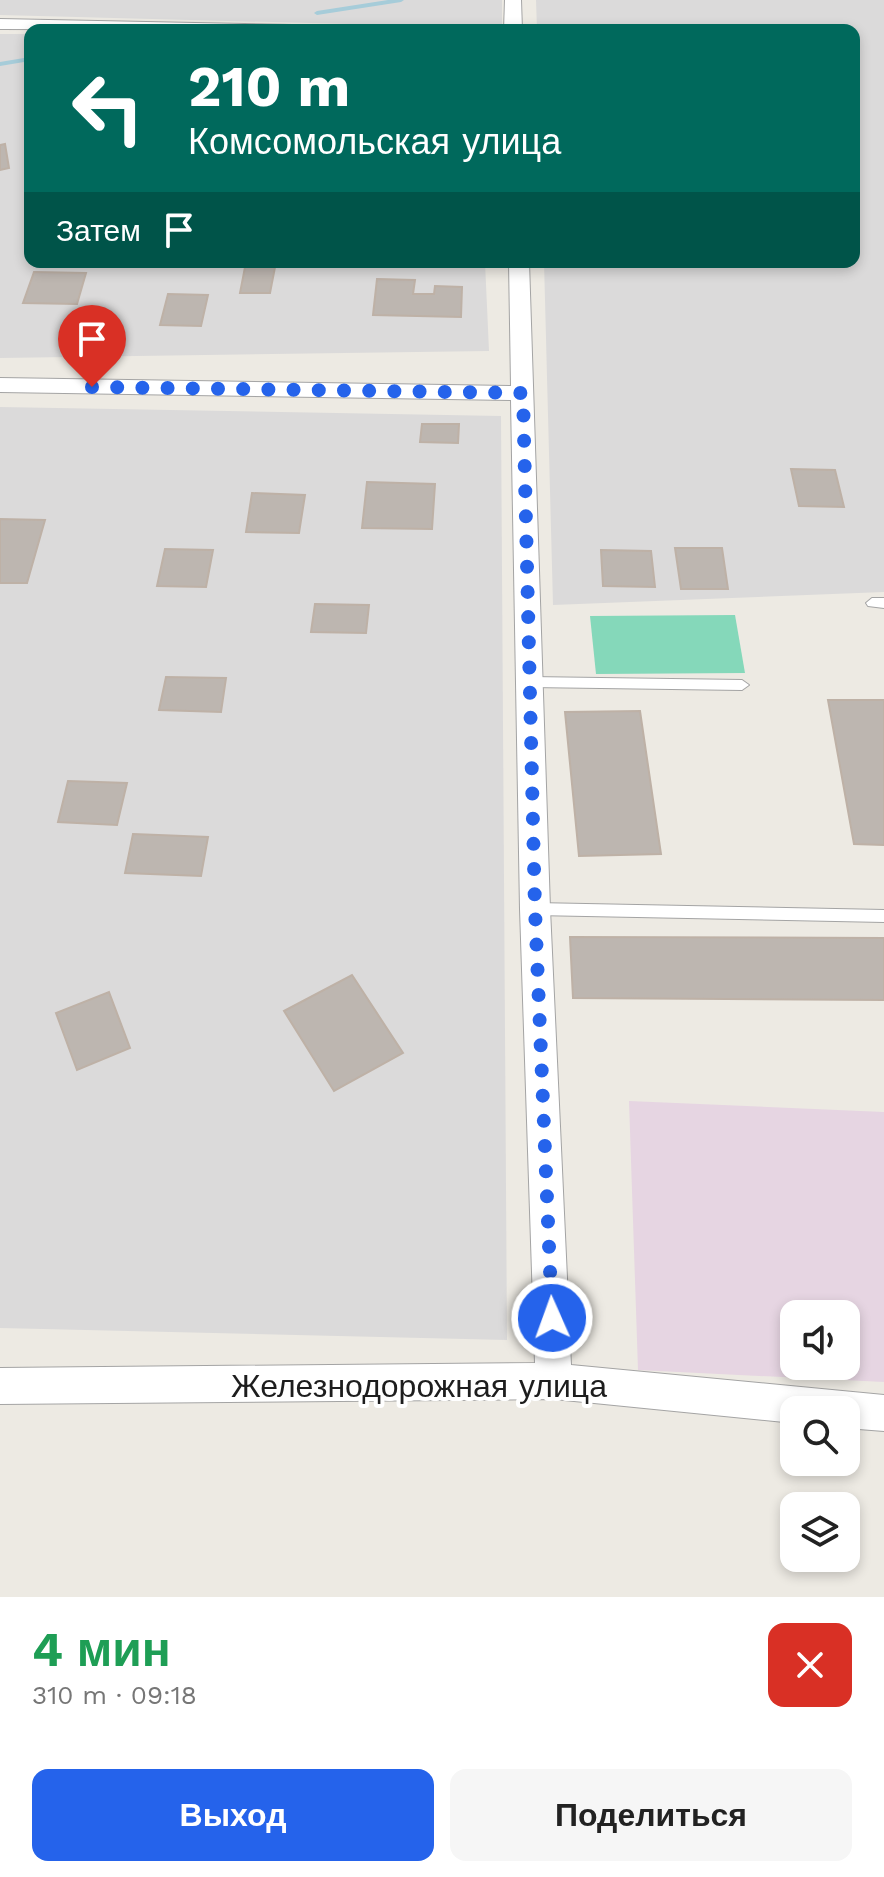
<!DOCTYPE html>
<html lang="ru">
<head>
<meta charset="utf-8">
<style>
  body { margin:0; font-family:"Work Sans",sans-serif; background:#f6f6f6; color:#222; height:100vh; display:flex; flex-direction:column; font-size:30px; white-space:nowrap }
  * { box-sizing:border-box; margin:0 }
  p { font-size:26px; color:#767676 }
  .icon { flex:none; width:44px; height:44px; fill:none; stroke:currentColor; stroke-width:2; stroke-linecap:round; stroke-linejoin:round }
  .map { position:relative; height:1597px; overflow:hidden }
  .panel { display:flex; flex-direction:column; background:#fff; flex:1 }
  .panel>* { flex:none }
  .banner { position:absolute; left:24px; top:24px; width:836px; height:244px; border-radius:16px; box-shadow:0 4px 12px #0003; background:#00695c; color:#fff; overflow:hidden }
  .buttons { position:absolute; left:780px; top:1300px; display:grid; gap:16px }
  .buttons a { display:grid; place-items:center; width:80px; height:80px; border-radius:16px; background:#fff; box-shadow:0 4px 12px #0003; font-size:40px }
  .pin { position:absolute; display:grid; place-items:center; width:68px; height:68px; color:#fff; margin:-82px -34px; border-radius:50% 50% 50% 0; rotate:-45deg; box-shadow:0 0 8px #0007 }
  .pin .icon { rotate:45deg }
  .me { position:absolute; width:88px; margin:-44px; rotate:358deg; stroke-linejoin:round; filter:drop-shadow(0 0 6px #0008) }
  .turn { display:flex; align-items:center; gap:28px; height:168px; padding:0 32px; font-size:36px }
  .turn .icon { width:104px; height:104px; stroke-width:2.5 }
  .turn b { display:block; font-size:56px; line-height:68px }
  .then { display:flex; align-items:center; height:76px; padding:0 32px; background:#0003; gap:16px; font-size:30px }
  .round { display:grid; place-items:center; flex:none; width:84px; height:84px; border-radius:16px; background:#f6f6f6 }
  .headline { display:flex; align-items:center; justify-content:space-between; height:136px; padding:0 32px }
  h1 { font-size:48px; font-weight:700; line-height:60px; color:#1e9e55 }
  .primary-button { display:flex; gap:16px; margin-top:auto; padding:16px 32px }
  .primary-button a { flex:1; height:92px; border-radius:16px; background:#2563eb; color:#fff; font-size:32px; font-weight:700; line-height:92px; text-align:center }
  .primary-button a+a { background:#f6f6f6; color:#222 }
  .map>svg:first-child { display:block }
</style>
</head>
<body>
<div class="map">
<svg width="884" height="1597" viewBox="0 0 884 1597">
  <rect width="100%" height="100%" fill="#edeae3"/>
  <!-- residential -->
  <g fill="#dbdada">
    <polygon points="0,0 502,0 502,28 0,15"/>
    <polygon points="536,0 884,0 884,592 553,605 544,262 854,262 854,30 537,30"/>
    <polygon points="0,34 30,34 30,262 485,262 489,351 0,358"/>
    <polygon points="0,407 501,416 507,1340 0,1328"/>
  </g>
  <!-- industrial -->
  <path fill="#e6d5e2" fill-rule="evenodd" d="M629,1101L884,1112V1382L638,1370ZM794,1314H846V1366H794Z"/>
  <!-- pitch -->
  <polygon fill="#85d8ba" points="735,615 745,673 596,674 590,616"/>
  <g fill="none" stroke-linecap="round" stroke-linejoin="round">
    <!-- stream -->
    <g fill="#a6ccd9" fill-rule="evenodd">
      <polygon points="388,0 404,0 401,2 317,15 314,13 317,11"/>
      <polygon points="30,57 30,61 0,66 0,62"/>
    </g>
  </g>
  <!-- building -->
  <g fill="#bdb6b0" stroke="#beb1a6" stroke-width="2">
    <polygon points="5,144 9,168 0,170 0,145"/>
    <polygon points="246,262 276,262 270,293 240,293"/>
    <polygon points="34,272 86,273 77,304 23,303"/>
    <polygon points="377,279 415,280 413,294 434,294 435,286 462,287 461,317 373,315"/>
    <polygon points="168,294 208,295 201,326 160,325"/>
    <polygon points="422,424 459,424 458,443 420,442"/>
    <polygon points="791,469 835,470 844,507 799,506"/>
    <polygon points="367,482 435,484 432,529 362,528"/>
    <polygon points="252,493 305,495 299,533 246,532"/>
    <polygon points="0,519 45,520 27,583 0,583"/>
    <polygon points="675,548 722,548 728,589 681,589"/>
    <polygon points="165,549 213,550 206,587 157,586"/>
    <polygon points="601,550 651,551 655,587 603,586"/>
    <polygon points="315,604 369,605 366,633 311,632"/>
    <polygon points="166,677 226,678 221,712 159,710"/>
    <polygon points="828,700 884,700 884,845 854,844"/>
    <polygon points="640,711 661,854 579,856 565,712"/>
    <polygon points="68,781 127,783 117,825 58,822"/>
    <polygon points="133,834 208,837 201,876 125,873"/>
    <polygon points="570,937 884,938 884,1000 573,998"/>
    <polygon points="352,975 403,1053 334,1091 284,1011"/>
    <polygon points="109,992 130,1048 77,1070 56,1013"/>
  </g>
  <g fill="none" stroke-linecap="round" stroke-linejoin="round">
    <defs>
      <g id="lane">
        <polygon points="872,598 884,598 884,608 868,606 866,603"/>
        <polygon points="530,677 742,680 749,685 742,690 530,687 523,682"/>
        <polygon points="535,903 884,910 884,922 535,915 530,913 528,909 530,905"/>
      </g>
      <g id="street">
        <polygon points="505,0 521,0 522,30 504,30"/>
        <polygon points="0,19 292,25 301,30 0,29"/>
        <polygon points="509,262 529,262 550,909 571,1365 884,1395 884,1431 846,1428 846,1410 794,1410 794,1423 554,1399 0,1404 0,1368 535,1363 520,909 511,400 0,392 0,378 511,386"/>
      </g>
    </defs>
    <!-- lane casing -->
    <use href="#lane" stroke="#a4a4a4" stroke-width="2"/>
    <!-- street casing -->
    <use href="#street" stroke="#a4a4a4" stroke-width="2"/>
    <!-- lane -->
    <use href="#lane" fill="#fff" fill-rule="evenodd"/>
    <!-- street -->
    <use href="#street" fill="#fff" fill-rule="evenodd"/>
  </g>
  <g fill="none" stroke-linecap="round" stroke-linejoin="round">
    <!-- route -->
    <polyline stroke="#2563eb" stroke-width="14" stroke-dasharray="0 25.2" points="92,387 523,393 535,909 552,1318"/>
  </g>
  <g text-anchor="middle" stroke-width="8" stroke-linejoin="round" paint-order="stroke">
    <!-- near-street labels -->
    <g font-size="32" fill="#1d1d1d" stroke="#fff">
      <text x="419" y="1397">Железнодорожная улица</text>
    </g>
  </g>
</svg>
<div class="buttons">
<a><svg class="icon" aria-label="sound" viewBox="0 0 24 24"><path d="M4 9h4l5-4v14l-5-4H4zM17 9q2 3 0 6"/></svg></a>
<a><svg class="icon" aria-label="search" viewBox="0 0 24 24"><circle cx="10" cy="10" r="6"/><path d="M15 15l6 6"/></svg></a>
<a><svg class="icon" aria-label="layers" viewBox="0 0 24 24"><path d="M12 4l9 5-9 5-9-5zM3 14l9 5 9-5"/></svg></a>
</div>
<div class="pin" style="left:92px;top:387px;background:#d93025"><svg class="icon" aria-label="arrive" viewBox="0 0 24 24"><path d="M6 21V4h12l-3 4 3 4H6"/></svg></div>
<svg class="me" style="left:552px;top:1318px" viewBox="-20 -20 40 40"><circle r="17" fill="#2563eb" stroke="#fff" stroke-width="3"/><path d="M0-11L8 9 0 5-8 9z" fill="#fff"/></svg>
<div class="banner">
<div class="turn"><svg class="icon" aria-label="left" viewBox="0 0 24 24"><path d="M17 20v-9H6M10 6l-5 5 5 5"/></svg><div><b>210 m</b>Комсомольская улица</div></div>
<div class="then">Затем<svg class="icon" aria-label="arrive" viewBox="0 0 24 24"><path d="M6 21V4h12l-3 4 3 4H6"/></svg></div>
</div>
</div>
<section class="panel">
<div class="headline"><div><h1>4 мин</h1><p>310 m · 09:18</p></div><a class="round" style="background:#d93025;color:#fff"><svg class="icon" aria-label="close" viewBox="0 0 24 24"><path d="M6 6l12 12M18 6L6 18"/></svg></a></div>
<div class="primary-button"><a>Выход</a><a>Поделиться</a></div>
</section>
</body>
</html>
